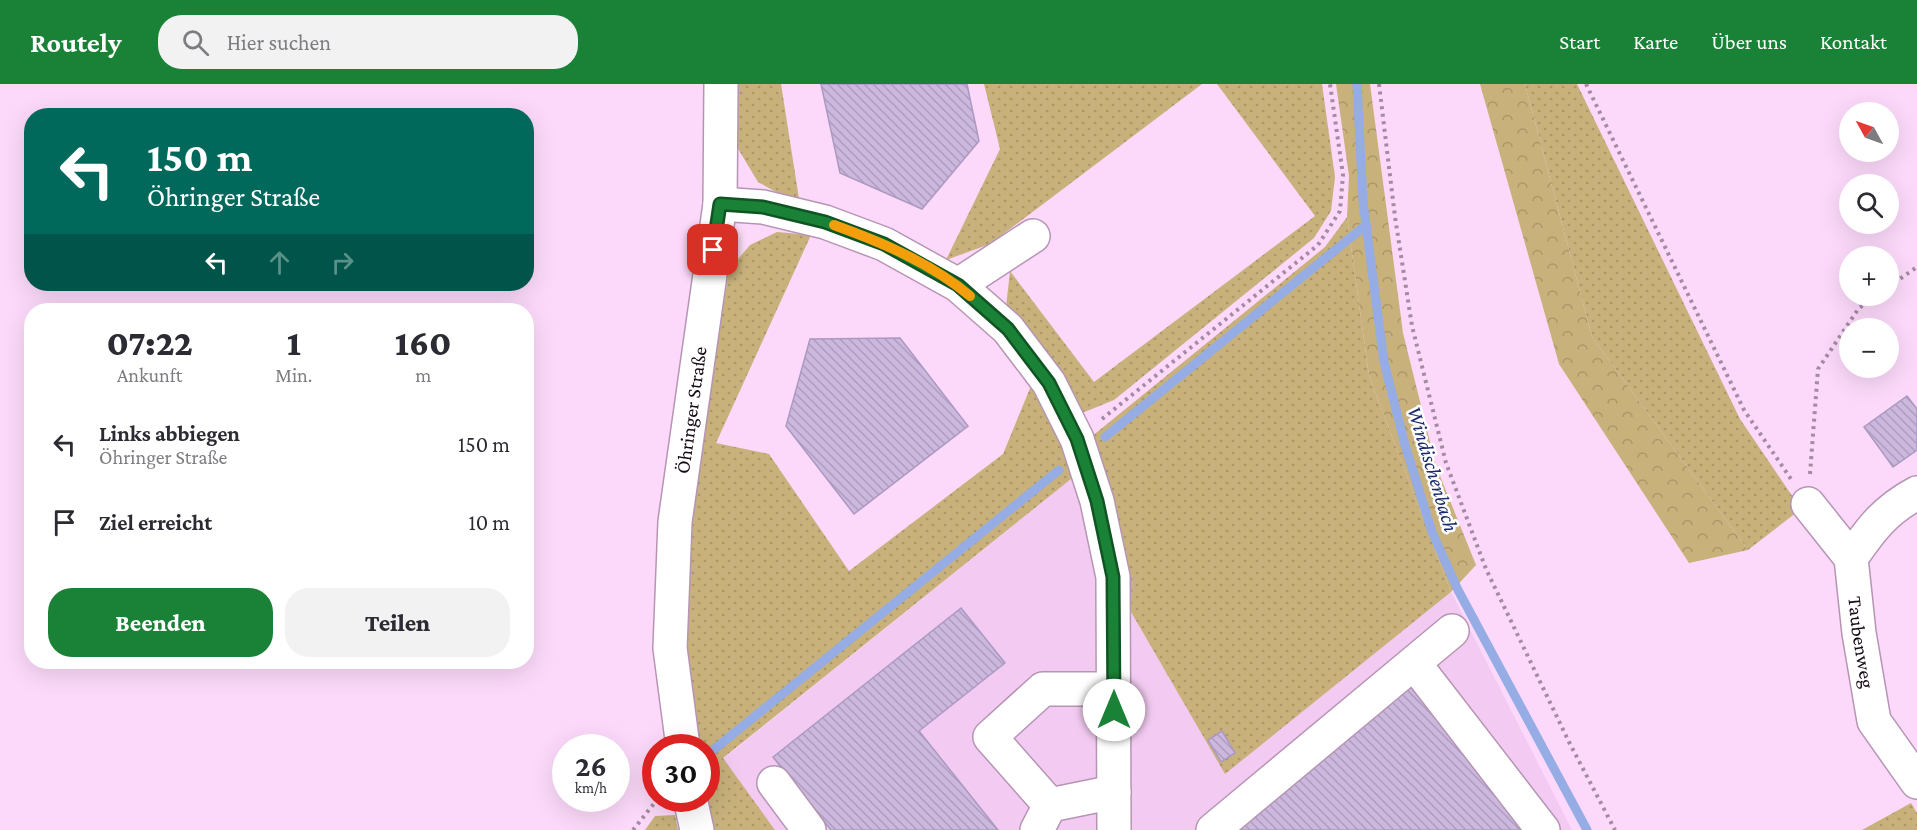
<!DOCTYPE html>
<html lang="de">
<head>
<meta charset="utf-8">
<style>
  body { margin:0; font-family:"Crimson Pro",serif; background:#f2f2f3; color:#2b2b33; height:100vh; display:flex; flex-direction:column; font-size:22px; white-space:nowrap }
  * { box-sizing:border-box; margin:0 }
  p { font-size:20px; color:#7c7c81 }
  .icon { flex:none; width:33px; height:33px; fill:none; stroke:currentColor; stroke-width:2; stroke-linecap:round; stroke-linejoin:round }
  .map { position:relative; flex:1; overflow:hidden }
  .panel { position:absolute; left:24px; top:219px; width:510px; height:366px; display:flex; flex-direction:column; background:#fff; border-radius:24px; box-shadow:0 6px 24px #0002 }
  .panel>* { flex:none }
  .hud { position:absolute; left:24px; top:24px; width:510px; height:183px; border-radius:24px; box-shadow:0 6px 24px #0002; background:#00695c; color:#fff; overflow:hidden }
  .needle { width:39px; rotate:310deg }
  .fabs { position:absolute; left:1839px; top:18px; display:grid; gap:12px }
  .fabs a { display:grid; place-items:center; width:60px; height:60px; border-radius:50%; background:#fff; box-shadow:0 6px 24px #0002; font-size:30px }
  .speed { position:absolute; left:552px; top:650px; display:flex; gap:12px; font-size:30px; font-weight:700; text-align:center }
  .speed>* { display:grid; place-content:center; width:78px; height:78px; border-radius:50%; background:#fff; box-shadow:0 6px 24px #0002; line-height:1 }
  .speed small { font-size:15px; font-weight:400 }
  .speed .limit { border:9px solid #d22; background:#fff; color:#111 }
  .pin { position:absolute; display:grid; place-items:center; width:51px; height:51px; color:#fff; margin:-26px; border-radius:12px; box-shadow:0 3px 9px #0006 }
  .me { position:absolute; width:66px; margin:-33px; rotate:0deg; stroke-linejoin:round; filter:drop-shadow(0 0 4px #0008) }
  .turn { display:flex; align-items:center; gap:21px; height:126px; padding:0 24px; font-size:27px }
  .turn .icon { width:78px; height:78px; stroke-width:2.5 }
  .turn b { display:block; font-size:42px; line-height:51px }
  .lanes { display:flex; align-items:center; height:57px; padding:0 24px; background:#0003; justify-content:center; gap:30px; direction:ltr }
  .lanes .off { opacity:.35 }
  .eta { display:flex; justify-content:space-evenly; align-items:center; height:102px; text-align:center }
  .eta b { font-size:36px; font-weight:800; line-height:42px }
  .cta { display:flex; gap:12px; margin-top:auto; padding:12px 24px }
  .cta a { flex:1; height:69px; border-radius:24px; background:#1a8236; color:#fff; font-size:24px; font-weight:800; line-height:69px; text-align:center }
  .cta a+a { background:#f2f2f3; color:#2b2b33 }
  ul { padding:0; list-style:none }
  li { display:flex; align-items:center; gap:18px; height:78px; padding:0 24px }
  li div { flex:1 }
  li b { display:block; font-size:22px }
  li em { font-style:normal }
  header { display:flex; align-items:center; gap:36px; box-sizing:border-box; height:84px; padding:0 30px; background:#1a8236; color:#fff }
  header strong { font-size:28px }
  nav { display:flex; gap:33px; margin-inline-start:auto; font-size:21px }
  .search { width:420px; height:54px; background:#f2f2f3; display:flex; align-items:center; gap:15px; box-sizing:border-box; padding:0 21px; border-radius:24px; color:#7c7c81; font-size:22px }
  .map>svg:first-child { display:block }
</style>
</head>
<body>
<header>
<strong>Routely</strong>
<div class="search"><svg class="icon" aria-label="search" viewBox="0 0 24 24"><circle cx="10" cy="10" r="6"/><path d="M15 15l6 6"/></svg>Hier suchen</div>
<nav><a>Start</a><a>Karte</a><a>Über uns</a><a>Kontakt</a></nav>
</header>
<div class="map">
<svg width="1917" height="746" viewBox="0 0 1917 746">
  <defs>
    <pattern id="grass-dots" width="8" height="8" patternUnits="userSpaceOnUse" patternTransform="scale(1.5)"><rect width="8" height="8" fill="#c8b17b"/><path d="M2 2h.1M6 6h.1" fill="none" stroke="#ab9769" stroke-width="1.8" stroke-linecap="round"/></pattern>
    <pattern id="forest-crowns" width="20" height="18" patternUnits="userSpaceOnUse" patternTransform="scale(1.5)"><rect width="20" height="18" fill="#c8b17b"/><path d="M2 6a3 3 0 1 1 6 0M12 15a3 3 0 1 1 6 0" fill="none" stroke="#ab9769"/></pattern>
    <pattern id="building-back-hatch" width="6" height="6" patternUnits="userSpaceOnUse" patternTransform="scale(1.5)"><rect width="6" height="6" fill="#ccb8df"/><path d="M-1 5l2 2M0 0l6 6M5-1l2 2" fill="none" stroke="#ae9dbe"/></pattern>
  </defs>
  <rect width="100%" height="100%" fill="#fcd9fa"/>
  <!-- built -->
  <polygon fill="#f3cbf2" points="1101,374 1122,450 1131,528 1225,689 1451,508 1572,746 775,746 723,675 1071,395"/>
  <!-- grass -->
  <g fill="url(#grass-dots)">
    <polygon points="734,0 781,0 800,121 758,98 737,63"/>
    <polygon points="984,0 1202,0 990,160 946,176 1000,65"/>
    <polygon points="1217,0 1322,0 1335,93 1331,127 1314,154 1114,316 1082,329 1046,267 1006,223 1010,187 1094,298 1315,132"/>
    <polygon points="1525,0 1577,0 1740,335 1801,425 1748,466 1592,253"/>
    <polygon points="1347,133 1369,292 1451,508 1225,690 1131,528 1122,450 1101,374 1091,353 1325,163"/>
    <polygon points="777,148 811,151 716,359 769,370 849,487 1003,370 1033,297 1065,367 1071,395 723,674 775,746 710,746 706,714 706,663 693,663 685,541 692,417 729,186 750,161"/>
    <polygon points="1911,719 1917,729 1917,746 1862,746"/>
    <polygon points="675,731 678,746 645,746 655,732"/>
  </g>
  <!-- forest -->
  <g fill="url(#forest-crowns)">
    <polygon points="1336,0 1370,0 1403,249 1436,382 1476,481 1451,508 1369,292 1347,133 1349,92"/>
    <polygon points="1480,0 1525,0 1592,253 1748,466 1689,479 1559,280"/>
  </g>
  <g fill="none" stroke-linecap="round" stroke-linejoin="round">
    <!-- stream -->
    <g stroke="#95ace5" stroke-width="9">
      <polyline points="1357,0 1363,118 1384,278 1405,361 1432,448 1458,506 1587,746"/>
      <polyline points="1105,353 1366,141"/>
      <polyline points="712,667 1059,386"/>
    </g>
  </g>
  <!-- building -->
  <g fill="url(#building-back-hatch)" stroke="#ac99bf" stroke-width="1.5">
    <polygon points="821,0 967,0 979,57 922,125 840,89"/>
    <polygon points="900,254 968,342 854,430 786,342 810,255"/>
    <polygon points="1907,312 1917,325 1917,366 1893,383 1864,343"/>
    <polygon points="961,524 1005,579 919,647 998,746 831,746 773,673"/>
    <polygon points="1411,603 1524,746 1231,746"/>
    <polygon points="1222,647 1235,669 1221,678 1208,656"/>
  </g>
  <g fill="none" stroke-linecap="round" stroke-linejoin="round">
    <defs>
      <g id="minor">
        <polyline points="720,120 763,123 825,138 884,160 958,201 1008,245 1049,299 1077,355 1097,417 1113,493 1114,746"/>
        <polyline points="958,201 1033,152"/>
        <path id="s1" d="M1808,420L1851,474L1859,549L1874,637L1917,698"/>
        <path d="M1851,474C1871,445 1885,426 1917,409"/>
        <polyline points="1414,579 1543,746"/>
        <polyline points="1114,605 1043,605 990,653 1050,721 1114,708"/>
        <polyline points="774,699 809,746"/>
        <polyline points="1037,746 1050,721"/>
        <polyline points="1213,746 1452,547"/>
      </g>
      <g id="major">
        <path id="s2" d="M683,663L670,564L675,438L720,120L721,0"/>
        <polyline points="690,714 697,746"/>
      </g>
    </defs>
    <!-- minor casing -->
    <use href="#minor" stroke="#b695b4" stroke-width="36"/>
    <!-- major casing -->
    <use href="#major" stroke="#b695b4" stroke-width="36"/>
    <!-- path -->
    <g stroke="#a48aa2" stroke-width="4" stroke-dasharray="3 4.5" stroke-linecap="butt">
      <polyline points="1379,0 1395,133 1412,242 1446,379 1486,485 1569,658 1615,746"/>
      <polyline points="1586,0 1744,326 1791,395"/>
      <polyline points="1888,203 1917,183"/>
      <polyline points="1102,335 1318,161 1340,127 1343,91 1330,0"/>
      <polyline points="1810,390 1818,285 1859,224 1877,212"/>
      <polyline points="633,746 656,717"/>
    </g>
    <!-- minor -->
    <use href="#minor" stroke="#fff" stroke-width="33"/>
    <!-- major -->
    <use href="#major" stroke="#fff" stroke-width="33"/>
  </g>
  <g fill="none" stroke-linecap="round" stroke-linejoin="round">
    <defs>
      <polyline id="route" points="713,166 720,120 763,123 825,138 884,160 958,201 1008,245 1049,299 1077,355 1097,417 1113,493 1114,626"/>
    </defs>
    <!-- route casing -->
    <use href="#route" stroke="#115423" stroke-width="15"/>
    <!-- route -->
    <use href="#route" stroke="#1a8236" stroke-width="10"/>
    <!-- slow -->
    <path stroke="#f59e0b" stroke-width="10" d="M834,141C881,158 931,179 970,212"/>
  </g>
  <g text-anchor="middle" stroke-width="5" stroke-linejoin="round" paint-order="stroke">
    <!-- street labels -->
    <g font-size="20" fill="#160a15" stroke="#fff">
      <text dy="7" stroke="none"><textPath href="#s2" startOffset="339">Öhringer Straße</textPath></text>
      <text dy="7" stroke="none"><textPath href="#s1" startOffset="154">Taubenweg</textPath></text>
    </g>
    <!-- water labels -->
    <g font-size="21" font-style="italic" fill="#182a6c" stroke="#fff">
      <text transform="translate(1433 385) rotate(73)" y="7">Windischenbach</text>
    </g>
  </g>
</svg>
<div class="fabs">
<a><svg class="needle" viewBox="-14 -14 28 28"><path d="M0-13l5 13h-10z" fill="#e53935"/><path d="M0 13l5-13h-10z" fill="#7c7c81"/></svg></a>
<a><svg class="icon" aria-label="search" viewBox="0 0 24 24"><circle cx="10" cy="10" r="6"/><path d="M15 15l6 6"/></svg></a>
<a>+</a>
<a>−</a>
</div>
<div class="speed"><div>26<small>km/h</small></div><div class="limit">30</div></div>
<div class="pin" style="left:713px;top:166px;background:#d93025"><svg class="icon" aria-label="arrive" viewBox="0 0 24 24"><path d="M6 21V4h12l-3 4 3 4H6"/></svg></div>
<svg class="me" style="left:1114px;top:626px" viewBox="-20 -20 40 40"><circle r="19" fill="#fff"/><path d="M0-13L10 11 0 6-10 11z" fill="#1a8236"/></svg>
<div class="hud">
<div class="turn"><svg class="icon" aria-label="left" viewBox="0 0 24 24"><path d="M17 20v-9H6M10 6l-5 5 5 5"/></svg><div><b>150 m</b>Öhringer Straße</div></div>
<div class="lanes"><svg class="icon" aria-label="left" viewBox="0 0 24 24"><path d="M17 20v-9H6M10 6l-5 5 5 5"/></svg><svg class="icon off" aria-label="ahead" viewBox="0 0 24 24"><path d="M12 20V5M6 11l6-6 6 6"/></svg><svg class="icon off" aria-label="right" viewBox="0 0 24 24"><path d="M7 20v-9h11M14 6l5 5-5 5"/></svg></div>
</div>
<section class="panel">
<div class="eta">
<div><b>07:22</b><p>Ankunft</p></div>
<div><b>1</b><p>Min.</p></div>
<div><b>160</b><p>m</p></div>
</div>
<ul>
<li><svg class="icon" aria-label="left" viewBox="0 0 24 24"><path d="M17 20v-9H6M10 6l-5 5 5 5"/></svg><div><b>Links abbiegen</b><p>Öhringer Straße</p></div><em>150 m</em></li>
<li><svg class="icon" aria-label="arrive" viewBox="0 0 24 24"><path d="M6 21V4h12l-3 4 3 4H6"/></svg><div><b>Ziel erreicht</b></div><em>10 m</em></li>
</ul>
<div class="cta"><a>Beenden</a><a>Teilen</a></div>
</section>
</div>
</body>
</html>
